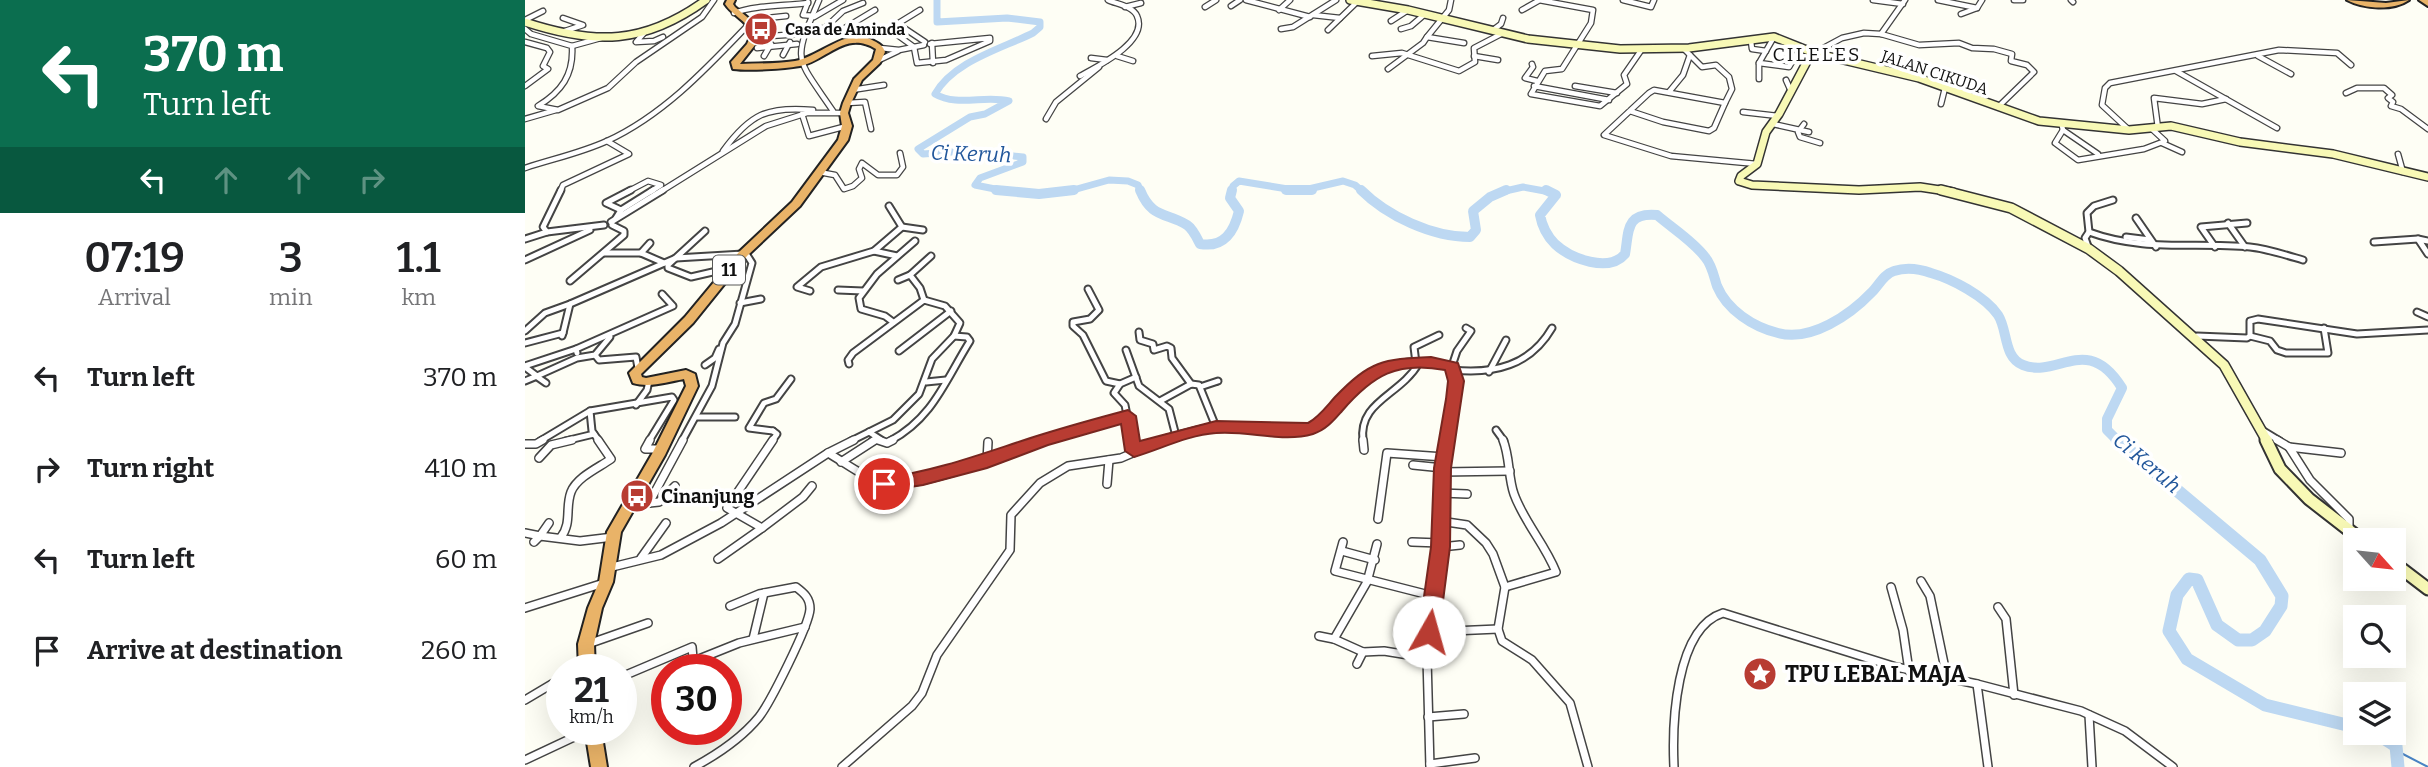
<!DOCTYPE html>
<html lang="en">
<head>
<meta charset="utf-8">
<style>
  body { margin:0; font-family:Bitter,serif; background:#f2f2f2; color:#202124; height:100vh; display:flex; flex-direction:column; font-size:26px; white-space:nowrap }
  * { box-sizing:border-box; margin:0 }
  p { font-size:23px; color:#757577 }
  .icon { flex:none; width:38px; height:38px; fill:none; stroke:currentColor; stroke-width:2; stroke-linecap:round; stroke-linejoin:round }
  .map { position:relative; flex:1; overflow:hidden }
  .sheet { display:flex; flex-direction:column; background:#fff; width:525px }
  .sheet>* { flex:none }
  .top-card { background:#0b6e4f; color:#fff; overflow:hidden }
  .needle { width:46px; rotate:117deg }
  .buttons { position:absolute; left:1818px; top:528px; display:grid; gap:14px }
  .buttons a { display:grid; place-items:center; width:63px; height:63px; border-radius:0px; background:#fff; box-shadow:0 7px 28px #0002; font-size:35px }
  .speed { position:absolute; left:21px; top:654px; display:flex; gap:14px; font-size:35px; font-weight:700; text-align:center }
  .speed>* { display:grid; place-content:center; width:91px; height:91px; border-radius:50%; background:#fff; box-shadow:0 7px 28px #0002; line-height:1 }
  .speed small { font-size:18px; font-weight:400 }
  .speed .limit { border:10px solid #d22; background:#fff; color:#111 }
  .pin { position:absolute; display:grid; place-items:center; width:60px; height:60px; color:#fff; margin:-30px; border:4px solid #fff; border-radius:50%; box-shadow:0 2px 7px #0007 }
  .me { position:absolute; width:77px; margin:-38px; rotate:7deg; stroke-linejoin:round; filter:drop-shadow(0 0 5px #0008) }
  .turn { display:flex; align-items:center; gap:24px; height:147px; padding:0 28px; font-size:32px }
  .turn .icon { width:91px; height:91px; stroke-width:2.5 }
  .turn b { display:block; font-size:49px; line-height:60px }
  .lanes { display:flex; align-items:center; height:66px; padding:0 28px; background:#0003; justify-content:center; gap:35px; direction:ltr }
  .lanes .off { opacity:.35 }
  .eta { display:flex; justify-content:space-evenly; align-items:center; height:119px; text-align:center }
  .eta b { font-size:42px; font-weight:600; line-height:49px }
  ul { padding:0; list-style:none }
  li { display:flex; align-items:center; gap:21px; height:91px; padding:0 28px }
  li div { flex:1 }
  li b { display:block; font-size:26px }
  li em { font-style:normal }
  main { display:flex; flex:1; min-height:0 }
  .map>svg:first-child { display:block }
</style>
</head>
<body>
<main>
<section class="sheet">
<div class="top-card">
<div class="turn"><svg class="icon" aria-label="left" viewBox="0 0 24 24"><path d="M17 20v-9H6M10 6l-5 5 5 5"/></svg><div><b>370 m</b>Turn left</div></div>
<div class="lanes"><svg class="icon" aria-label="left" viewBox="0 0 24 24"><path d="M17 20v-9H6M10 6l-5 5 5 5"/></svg><svg class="icon off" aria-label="ahead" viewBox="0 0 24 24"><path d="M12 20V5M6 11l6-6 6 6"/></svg><svg class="icon off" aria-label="ahead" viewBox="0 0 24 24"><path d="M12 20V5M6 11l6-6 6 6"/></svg><svg class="icon off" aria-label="right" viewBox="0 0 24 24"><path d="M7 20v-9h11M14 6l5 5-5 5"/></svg></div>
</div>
<div class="eta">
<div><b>07:19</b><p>Arrival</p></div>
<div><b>3</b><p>min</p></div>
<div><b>1.1</b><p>km</p></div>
</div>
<ul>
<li><svg class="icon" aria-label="left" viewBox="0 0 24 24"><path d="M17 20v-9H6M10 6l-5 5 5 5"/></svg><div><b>Turn left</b></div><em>370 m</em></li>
<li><svg class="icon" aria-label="right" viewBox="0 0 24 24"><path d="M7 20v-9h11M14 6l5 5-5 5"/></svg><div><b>Turn right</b></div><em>410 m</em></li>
<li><svg class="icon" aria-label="left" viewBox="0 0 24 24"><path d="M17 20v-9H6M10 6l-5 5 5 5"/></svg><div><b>Turn left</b></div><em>60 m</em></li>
<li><svg class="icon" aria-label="arrive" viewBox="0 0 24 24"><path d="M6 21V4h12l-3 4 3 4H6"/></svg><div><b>Arrive at destination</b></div><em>260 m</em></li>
</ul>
</section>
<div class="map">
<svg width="1903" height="767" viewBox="0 0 1903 767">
  <rect width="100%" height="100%" fill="#fefef5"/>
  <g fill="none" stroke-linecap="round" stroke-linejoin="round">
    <!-- stream -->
    <polyline stroke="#4a84c4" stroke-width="2" points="1876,753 1903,767"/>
    <!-- river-far2 -->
    <g stroke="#bdd8f2" stroke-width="7">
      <path d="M412,0V22L482,18L515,22V27L508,33C476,49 429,61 410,94C432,107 460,95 484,101L460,114L445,117L393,149L398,154L441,151L498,157V162L455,178L450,185L485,192"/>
      <polyline points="541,192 584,180 603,181 613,185 616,192"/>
      <polyline points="707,192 708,186 714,181 775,191 818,181 830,185 838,192"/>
      <polyline points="976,192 998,187 1025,192"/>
    </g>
    <!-- river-far1 -->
    <g stroke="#bdd8f2" stroke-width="10">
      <polyline points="471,190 514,194 549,190"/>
      <path d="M615,190C627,219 641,212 662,225C668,229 672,238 675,244C699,248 709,232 714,211L705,198L707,190"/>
      <polyline points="761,190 787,190"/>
      <path d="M836,190C862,216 907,237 945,237L951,230L948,211L965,197L981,190"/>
      <path d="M1021,190L1031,195L1015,215C1017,226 1022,236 1030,244C1046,259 1084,273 1100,254C1104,232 1100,212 1132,215C1147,228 1168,241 1180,257C1187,265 1189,277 1192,286C1202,310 1228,327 1253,333C1286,342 1325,315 1347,292C1354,285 1359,274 1369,271C1381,267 1395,269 1406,273C1427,279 1460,296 1473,315C1483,330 1478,357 1498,365C1533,379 1562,332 1597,388L1582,419V430L1593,441"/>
    </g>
    <!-- river -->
    <g stroke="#bdd8f2" stroke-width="13">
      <polyline points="1592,440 1735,560 1757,596 1756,606 1740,631 1727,640 1713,640 1692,625 1672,580 1664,579 1652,595 1644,631 1662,659 1740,705 1830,727"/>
      <polyline points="1851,733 1871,746 1873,767"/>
    </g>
    <defs>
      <g id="street-far2">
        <path d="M294,0C267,63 270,55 308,111"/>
        <polyline points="721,0 785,17"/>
        <polyline points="926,0 924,10 902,37 939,43"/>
        <polyline points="1014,0 1068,10 1066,23 1037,69 1020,71 1006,94 1075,106 1102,84 1099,75 1117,49"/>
        <polyline points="1098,0 1126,7 1129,0"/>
        <polyline points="1348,0 1378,4"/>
        <polyline points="1413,0 1452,8"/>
        <polyline points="1489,0 1498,0"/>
        <polyline points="1546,0 1548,2"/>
        <polyline points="283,2 278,15 289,16"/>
        <polyline points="706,6 715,0"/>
        <polyline points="600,7 616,3"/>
        <polyline points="680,7 691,0"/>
        <polyline points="395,10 364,29 389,47 392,63 421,60 465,41 465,38 405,44"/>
        <polyline points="754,10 765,0"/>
        <polyline points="997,10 1013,1"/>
        <path d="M209,13C230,5 260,6 283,3"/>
        <polyline points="1436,14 1452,8 1457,0"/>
        <polyline points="788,15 815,18"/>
        <polyline points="289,17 318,0"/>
        <polyline points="0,20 18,11"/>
        <polyline points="224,20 261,16"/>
        <polyline points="866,21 883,10"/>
        <polyline points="373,24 400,42"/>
        <polyline points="229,28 242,26 238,32 245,36 277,34"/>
        <path d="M0,29L6,34L47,46C49,75 36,92 13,106L33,110L83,88L111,62L177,17L189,0"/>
        <polyline points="756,29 768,27 811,0"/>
        <polyline points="876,29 886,26 900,14"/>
        <polyline points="282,30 300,28 318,11 338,3"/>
        <polyline points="803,30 834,0"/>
        <polyline points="968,30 976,24 978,18"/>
        <polyline points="37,32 58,25 38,18"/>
        <polyline points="120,32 111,42 129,41 138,37"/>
        <polyline points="1356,34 1380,0"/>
        <polyline points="1229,39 1226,41 1227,49 1241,51"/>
        <polyline points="330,40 336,33 322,32 320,28 350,10"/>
        <polyline points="0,42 22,48 25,52 18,66 23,69 0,86"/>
        <polyline points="407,43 408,63"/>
        <polyline points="47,46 76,38"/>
        <polyline points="232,48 272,44"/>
        <polyline points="355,48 374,50 399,45"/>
        <polyline points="1158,48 1177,67 1191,65 1204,77 1207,89 1200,103"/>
        <polyline points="1289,53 1317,38 1339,33 1356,34 1394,45 1434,43 1447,48 1469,49 1487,54 1486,61 1502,65 1509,72 1473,107"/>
        <polyline points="258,55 265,42"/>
        <polyline points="239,56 246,44"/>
        <polyline points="592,56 608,61"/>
        <polyline points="847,56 877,53 934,71 950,62 949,48 978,33"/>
        <polyline points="949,56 973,60"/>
        <polyline points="1733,56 1766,74"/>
        <polyline points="566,58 582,60"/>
        <polyline points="352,61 373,51"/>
        <polyline points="1234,63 1264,67 1274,50 1260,47 1250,65"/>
        <polyline points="1007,64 1008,67 1000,78 1012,81"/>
        <polyline points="863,69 898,43 902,37"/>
        <polyline points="1651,71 1752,128"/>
        <path d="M555,76C571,67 624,42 612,16C608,6 591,4 583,0"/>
        <polyline points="1234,79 1234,63 1249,37"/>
        <polyline points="1261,80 1265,89"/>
        <polyline points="1009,86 1084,100"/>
        <polyline points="1050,86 1092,93"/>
        <polyline points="327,90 359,85"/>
        <polyline points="1144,92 1158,75 1165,55"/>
        <polyline points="1821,93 1832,88 1859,88 1867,95 1863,98 1868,102 1866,106 1876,109 1903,129"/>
        <polyline points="322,103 340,102 346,129"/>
        <polyline points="1416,104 1420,88"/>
        <polyline points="1105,111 1138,122 1184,131 1189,128 1200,103 1129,90 1124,93 1079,135 1146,156 1232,164"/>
        <polyline points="1218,112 1253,116"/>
        <polyline points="277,114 284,136 322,126"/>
        <polyline points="0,119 31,110"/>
        <polyline points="521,119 531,102 574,67"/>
        <polyline points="1248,124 1284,132"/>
        <polyline points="1279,124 1273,132 1275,137 1295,143"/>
        <polyline points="1537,126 1538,130 1573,154"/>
        <polyline points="1633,128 1629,98 1677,104 1701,99"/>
        <polyline points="1538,130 1530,143 1553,160 1619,149 1640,141 1627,129"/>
        <polyline points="1604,130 1577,105 1580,88 1585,83 1754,50 1812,53 1826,65"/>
        <polyline points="1637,143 1657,152"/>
        <path d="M198,151C225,114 242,106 288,110"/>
        <polyline points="1873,154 1878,172"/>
        <path d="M0,168C27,159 56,153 82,141C139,115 183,67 226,22"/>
        <polyline points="294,172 310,175 319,189 328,186 337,178 334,169 337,163 353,175 372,175 378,167 375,153"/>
        <polyline points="35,192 38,185 104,154 82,141"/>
        <polyline points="102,192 123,181 136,185 125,192"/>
        <polyline points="135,192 241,126 282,113 319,113"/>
      </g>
      <g id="street-far1">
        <polyline points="36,190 18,227 22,232 79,225"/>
        <polyline points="96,210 81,203 106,190"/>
        <polyline points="96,210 128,190"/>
        <polyline points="91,218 96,210"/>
        <polyline points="1611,218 1631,247"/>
        <polyline points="86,222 138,190"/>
        <polyline points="1703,223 1720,247"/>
        <polyline points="377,227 398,230"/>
        <polyline points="180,231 143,265 143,268 166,277 205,268"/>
        <path d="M1564,232C1618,252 1670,242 1725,247C1743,249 1761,255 1778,260"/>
        <polyline points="1601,237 1625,240"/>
        <polyline points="0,239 22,232"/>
        <polyline points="1903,241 1893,239 1903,254"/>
        <polyline points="1849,242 1893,239"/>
        <polyline points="125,243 116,253 139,263"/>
        <polyline points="1690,247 1676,227 1722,223"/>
        <polyline points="1564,249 1560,238 1564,232 1562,213 1569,206 1588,200"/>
        <polyline points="349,251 372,256"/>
        <polyline points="79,253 116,253"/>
        <polyline points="0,260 65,230"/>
        <polyline points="373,280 385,275"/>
        <polyline points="45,281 99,235 99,231 87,225"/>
        <polyline points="563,289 574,310 565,319 548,322 548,326 558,335 581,381 595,384"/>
        <polyline points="313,290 338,291"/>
        <polyline points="285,291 272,287 296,267 349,251 377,227 364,206"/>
        <polyline points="399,300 395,288 385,275 406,256"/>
        <polyline points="215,303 236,299"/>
        <polyline points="1892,312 1903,317"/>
        <polyline points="368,322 360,316 336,309 334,298 352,274 390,241"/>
        <polyline points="0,331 20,313 45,304"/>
        <polyline points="614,332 615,340 628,344 629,350 642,346 646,348 647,358 666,384"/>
        <polyline points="38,333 45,304 151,258 218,254"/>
        <polyline points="1725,336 1745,341 1752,350 1761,353 1803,353 1799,328"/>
        <polyline points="1669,339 1672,336 1722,338 1725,336 1725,321 1733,319 1832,334 1903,330"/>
        <polyline points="0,343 38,333 37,336"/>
        <polyline points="51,349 148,306 137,294"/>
        <polyline points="601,350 614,386 644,409 651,436"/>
        <polyline points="374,351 426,311"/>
        <polyline points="70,355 74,360 111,357 113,368"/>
        <polyline points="891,363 889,347 914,335"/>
        <polyline points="324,364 323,360 328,353 399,300 420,306 435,323 429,336 407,359 394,394 368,420 326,441"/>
        <polyline points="180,365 190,358 194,349"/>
        <polyline points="0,366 51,349 52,353"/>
        <polyline points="0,367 12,376 0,381"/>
        <path d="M928,370C969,374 1005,366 1027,328"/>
        <polyline points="964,372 981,340"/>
        <polyline points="11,376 21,383"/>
        <polyline points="12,376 52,358 70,355 85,337"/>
        <polyline points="401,382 421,380"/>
        <polyline points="675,387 693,381"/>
        <polyline points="635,401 666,384 674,385 691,427"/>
        <polyline points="111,405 122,390 124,381"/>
        <polyline points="65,411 67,431 74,441"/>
        <polyline points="172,417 210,417"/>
        <polyline points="971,430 979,441"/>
        <polyline points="1737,430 1755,441"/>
        <polyline points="248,431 224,428 239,403 251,399 266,379"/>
        <polyline points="344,432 358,441"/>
        <polyline points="15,441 65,411 147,397 149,400 124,441"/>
        <polyline points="40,441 69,434"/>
        <polyline points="157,441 187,386 198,343 210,324 227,263 220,252"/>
        <polyline points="247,441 252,434 248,431"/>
        <polyline points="347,441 351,439"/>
        <path d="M365,441C408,418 420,381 445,341L442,337L429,336"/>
        <polyline points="514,441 603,416"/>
        <polyline points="607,441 600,405 589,393 595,384 611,377"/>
        <path d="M632,441C651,436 675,427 695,427C723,427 758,437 785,429C797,426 806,414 814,405C852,365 871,355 927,366"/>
        <path d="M838,441C833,401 875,396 894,363"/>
        <polyline points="922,441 931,381 927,366 932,351 946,331 941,328"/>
      </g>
      <g id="street">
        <polyline points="125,440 120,449 136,449"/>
        <polyline points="353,440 362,443 368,440"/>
        <polyline points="607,440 609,451"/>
        <polyline points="838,440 839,450"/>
        <path d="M978,440C985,457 983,477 989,494C999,522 1020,544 1031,572L980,587"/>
        <polyline points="1752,440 1764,447 1816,453"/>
        <polyline points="0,444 11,444 18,440"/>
        <polyline points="1764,447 1785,480 1824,519 1824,530"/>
        <path d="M303,453C316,460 347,483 361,484C402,487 479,454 519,440"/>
        <polyline points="14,458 26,445 47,440"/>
        <polyline points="462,461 463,442"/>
        <polyline points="316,462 350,440"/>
        <polyline points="888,465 918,468"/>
        <polyline points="917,472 985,471"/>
        <polyline points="582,484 584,460"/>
        <polyline points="916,493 942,494"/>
        <polyline points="124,503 158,440"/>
        <polyline points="105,505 134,502 150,486"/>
        <polyline points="853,519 862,453 919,457"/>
        <polyline points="915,521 942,525 961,543 968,554 980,587 973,629 977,641 1007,660 1045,703 1063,767"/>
        <polyline points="237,528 278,497 287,486"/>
        <polyline points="0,533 15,536 24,523"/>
        <path d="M36,537C47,523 40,508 46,492C52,477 73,468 86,459L73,440"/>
        <polyline points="9,542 15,536 55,541 88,537"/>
        <polyline points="818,542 810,571 908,596"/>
        <polyline points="887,542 915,543"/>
        <polyline points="916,547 935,545"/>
        <polyline points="817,551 850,560"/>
        <polyline points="116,558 141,523"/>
        <polyline points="193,559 237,528 202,508 248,440"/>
        <polyline points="83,568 136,555 196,523 303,453 329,440"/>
        <polyline points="1396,581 1405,596 1422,678"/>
        <polyline points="1366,587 1378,630 1384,671"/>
        <polyline points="1473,607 1481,619 1489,695"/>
        <polyline points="0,608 79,583"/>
        <polyline points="904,632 973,629"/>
        <polyline points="794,636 809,639 838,652 859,651 902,658"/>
        <polyline points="228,639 239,593"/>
        <polyline points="809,639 842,582 852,544"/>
        <polyline points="63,644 123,623"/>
        <polyline points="169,661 214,643 280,627"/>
        <polyline points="832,664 838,652"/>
        <polyline points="96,677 167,647 169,670"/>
        <polyline points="1452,684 1463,767"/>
        <polyline points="0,700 37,678"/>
        <polyline points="96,708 106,703"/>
        <polyline points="1564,715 1567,767"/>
        <polyline points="903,717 939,714"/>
        <polyline points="0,760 64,730"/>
        <polyline points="905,764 950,758"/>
        <path d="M169,767C193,754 216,739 234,717C245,703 284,626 285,609C285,598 279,593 271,587L234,594L205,606"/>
        <polyline points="317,767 387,706 397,693 412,655 485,550 486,515 515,483 543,466 596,458 638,440"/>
        <polyline points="905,767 902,658 916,547 916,482 923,440"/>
        <path d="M1149,767C1147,725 1150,628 1198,613L1371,667L1452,684L1556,711L1600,731L1648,767"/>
      </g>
      <g id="secondary-far2">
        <polyline points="825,0 883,10 1003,39 1095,49 1164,48 1249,37 1289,53 1394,78 1514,121 1604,130 1646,126 1715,142 1808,154 1903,177"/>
        <path d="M0,22C70,45 119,45 181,0"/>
        <polyline points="1287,52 1254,114 1241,132 1232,164 1216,176 1214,181 1227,185 1334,190 1395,187 1428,192"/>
      </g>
      <polyline id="secondary-far1" points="1416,190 1486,208 1564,249 1594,271 1699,365 1742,441"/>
      <g id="secondary">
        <polyline points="1741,440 1755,469 1784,499 1838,541"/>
        <polyline points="1869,563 1903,589"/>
      </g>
      <g id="highway">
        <path d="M202,0H210L208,4L210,7L228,22L235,33L230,45L215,64C233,63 252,64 270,61C295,57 323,25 349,41C355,44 358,46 360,52L355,63L337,80L326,103L323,113L327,126L323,140L275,206L222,256L168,323L116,374L117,377L121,378L161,370L170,374L173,386L140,455L96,532L88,582L77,608L69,644L70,670H54L53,644L63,608L74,582L82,532L127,454L161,386L159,379C142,382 125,388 108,383L104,373L160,317L214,252L267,202L313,140L317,126L315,113L318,103L329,79L348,60L351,49C320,30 303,60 275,66C258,69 224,71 208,69L206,62L222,44L227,33C221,20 208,16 200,4Z"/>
        <path d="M1822,0L1861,3L1884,0C1868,11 1839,9 1822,0Z"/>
        <polygon points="1894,0 1903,0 1903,6"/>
        <polygon points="60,730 76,730 82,767 66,767"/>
      </g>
    </defs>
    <!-- street-far2 casing -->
    <use href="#street-far2" stroke="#444" stroke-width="7"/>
    <!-- street-far1 casing -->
    <use href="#street-far1" stroke="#444" stroke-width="9"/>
    <!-- street casing -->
    <use href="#street" stroke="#444" stroke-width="10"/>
    <!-- secondary-far2 casing -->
    <use href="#secondary-far2" stroke="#333" stroke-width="10"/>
    <!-- secondary-far1 casing -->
    <use href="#secondary-far1" stroke="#333" stroke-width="12"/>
    <!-- secondary casing -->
    <use href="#secondary" stroke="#333" stroke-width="15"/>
    <!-- highway casing -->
    <use href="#highway" stroke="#222" stroke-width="4"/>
    <!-- street-far2 -->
    <use href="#street-far2" stroke="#fff" stroke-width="4.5"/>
    <!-- street-far1 -->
    <use href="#street-far1" stroke="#fff" stroke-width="5"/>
    <!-- street -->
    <use href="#street" stroke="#fff" stroke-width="7"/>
    <!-- secondary-far2 -->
    <use href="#secondary-far2" stroke="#f8f9b6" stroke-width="7"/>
    <!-- secondary-far1 -->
    <use href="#secondary-far1" stroke="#f8f9b6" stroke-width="9"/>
    <!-- secondary -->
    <use href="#secondary" stroke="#f8f9b6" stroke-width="11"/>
    <!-- highway -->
    <use href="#highway" fill="#e9b368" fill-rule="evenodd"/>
  </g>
  <!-- route -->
  <path fill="#b83c32" stroke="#782720" stroke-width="2" d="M906,357L933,363L939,381L926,468L925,547L914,632L911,638L904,641L897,638L894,632L906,547L909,468L921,399L923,381L920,370C872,361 848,375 817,411C809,420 801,430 788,434C757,443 723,430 691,433C663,435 636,449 609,457L600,451L596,424L523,445L462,468L398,485L359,491L353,489L351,484L353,480L359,478C416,470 461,452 515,435C544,426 573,418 603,410L611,416L615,441L691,421L783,423C794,417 801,407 810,397C845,361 857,359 906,357Z"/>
  <!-- icons -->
  <defs>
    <symbol id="bus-disc" viewBox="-11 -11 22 22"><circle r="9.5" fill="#b83c32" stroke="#fff"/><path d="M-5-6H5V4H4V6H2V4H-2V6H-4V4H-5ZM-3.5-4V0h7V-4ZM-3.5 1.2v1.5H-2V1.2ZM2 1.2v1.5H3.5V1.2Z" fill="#fff"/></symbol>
    <symbol id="sight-disc" viewBox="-11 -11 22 22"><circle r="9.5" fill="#b83c32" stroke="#fff"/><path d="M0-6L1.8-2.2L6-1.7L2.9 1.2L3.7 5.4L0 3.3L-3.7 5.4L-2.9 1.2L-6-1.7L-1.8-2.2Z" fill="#fff"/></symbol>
  </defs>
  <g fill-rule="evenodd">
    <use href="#bus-disc" x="217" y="10" width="38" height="38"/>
    <use href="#bus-disc" x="93" y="477" width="38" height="38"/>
    <use href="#sight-disc" x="1216" y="655" width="38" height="38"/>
  </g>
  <g text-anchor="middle" stroke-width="7" stroke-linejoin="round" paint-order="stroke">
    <!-- far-poi labels -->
    <g font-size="16" font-weight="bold" fill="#111" stroke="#fff" text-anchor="start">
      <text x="260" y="35">Casa de Aminda</text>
    </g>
    <!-- far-street labels -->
    <g font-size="16" fill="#111" stroke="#fff">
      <text transform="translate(1410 72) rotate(18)" y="6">JALAN CIKUDA</text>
    </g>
    <!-- shield labels -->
    <rect fill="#fff" stroke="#585858" stroke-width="2" x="188" y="255.5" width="32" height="29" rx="5"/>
    <g font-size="18" font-weight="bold" fill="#111">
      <text x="204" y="276">11</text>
    </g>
    <!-- far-quarter labels -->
    <g font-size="19" letter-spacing="2" fill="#111" stroke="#fff">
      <text x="1292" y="61">CILELES</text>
    </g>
    <!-- poi labels -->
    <g font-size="19" font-weight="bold" fill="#111" stroke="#fff" text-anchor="start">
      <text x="136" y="503">Cinanjung</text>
    </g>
    <!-- water labels -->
    <g font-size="21" font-style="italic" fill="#22579b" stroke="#fff">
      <text transform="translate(446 154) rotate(2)" y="7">Ci Keruh</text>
      <text transform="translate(1622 463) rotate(40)" y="7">Ci Keruh</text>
    </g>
    <!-- near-poi labels -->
    <g font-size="23" font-weight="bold" fill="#111" stroke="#fff" text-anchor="start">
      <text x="1260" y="682">TPU LEBAL MAJA</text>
    </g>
  </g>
</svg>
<div class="buttons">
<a><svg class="needle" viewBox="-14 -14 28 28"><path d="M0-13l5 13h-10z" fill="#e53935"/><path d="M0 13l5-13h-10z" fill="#757577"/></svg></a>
<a><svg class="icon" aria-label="search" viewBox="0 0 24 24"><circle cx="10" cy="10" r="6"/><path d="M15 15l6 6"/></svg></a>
<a><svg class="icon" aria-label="layers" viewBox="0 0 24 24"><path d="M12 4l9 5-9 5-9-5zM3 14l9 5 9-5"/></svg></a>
</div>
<div class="speed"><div>21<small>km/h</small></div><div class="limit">30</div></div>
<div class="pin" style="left:359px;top:484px;background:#d93025"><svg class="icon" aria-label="arrive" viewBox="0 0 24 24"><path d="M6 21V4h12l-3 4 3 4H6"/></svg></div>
<svg class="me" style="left:904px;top:632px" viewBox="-20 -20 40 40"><circle r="19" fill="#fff"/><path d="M0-13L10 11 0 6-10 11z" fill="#b83c32"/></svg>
</div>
</main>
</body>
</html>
